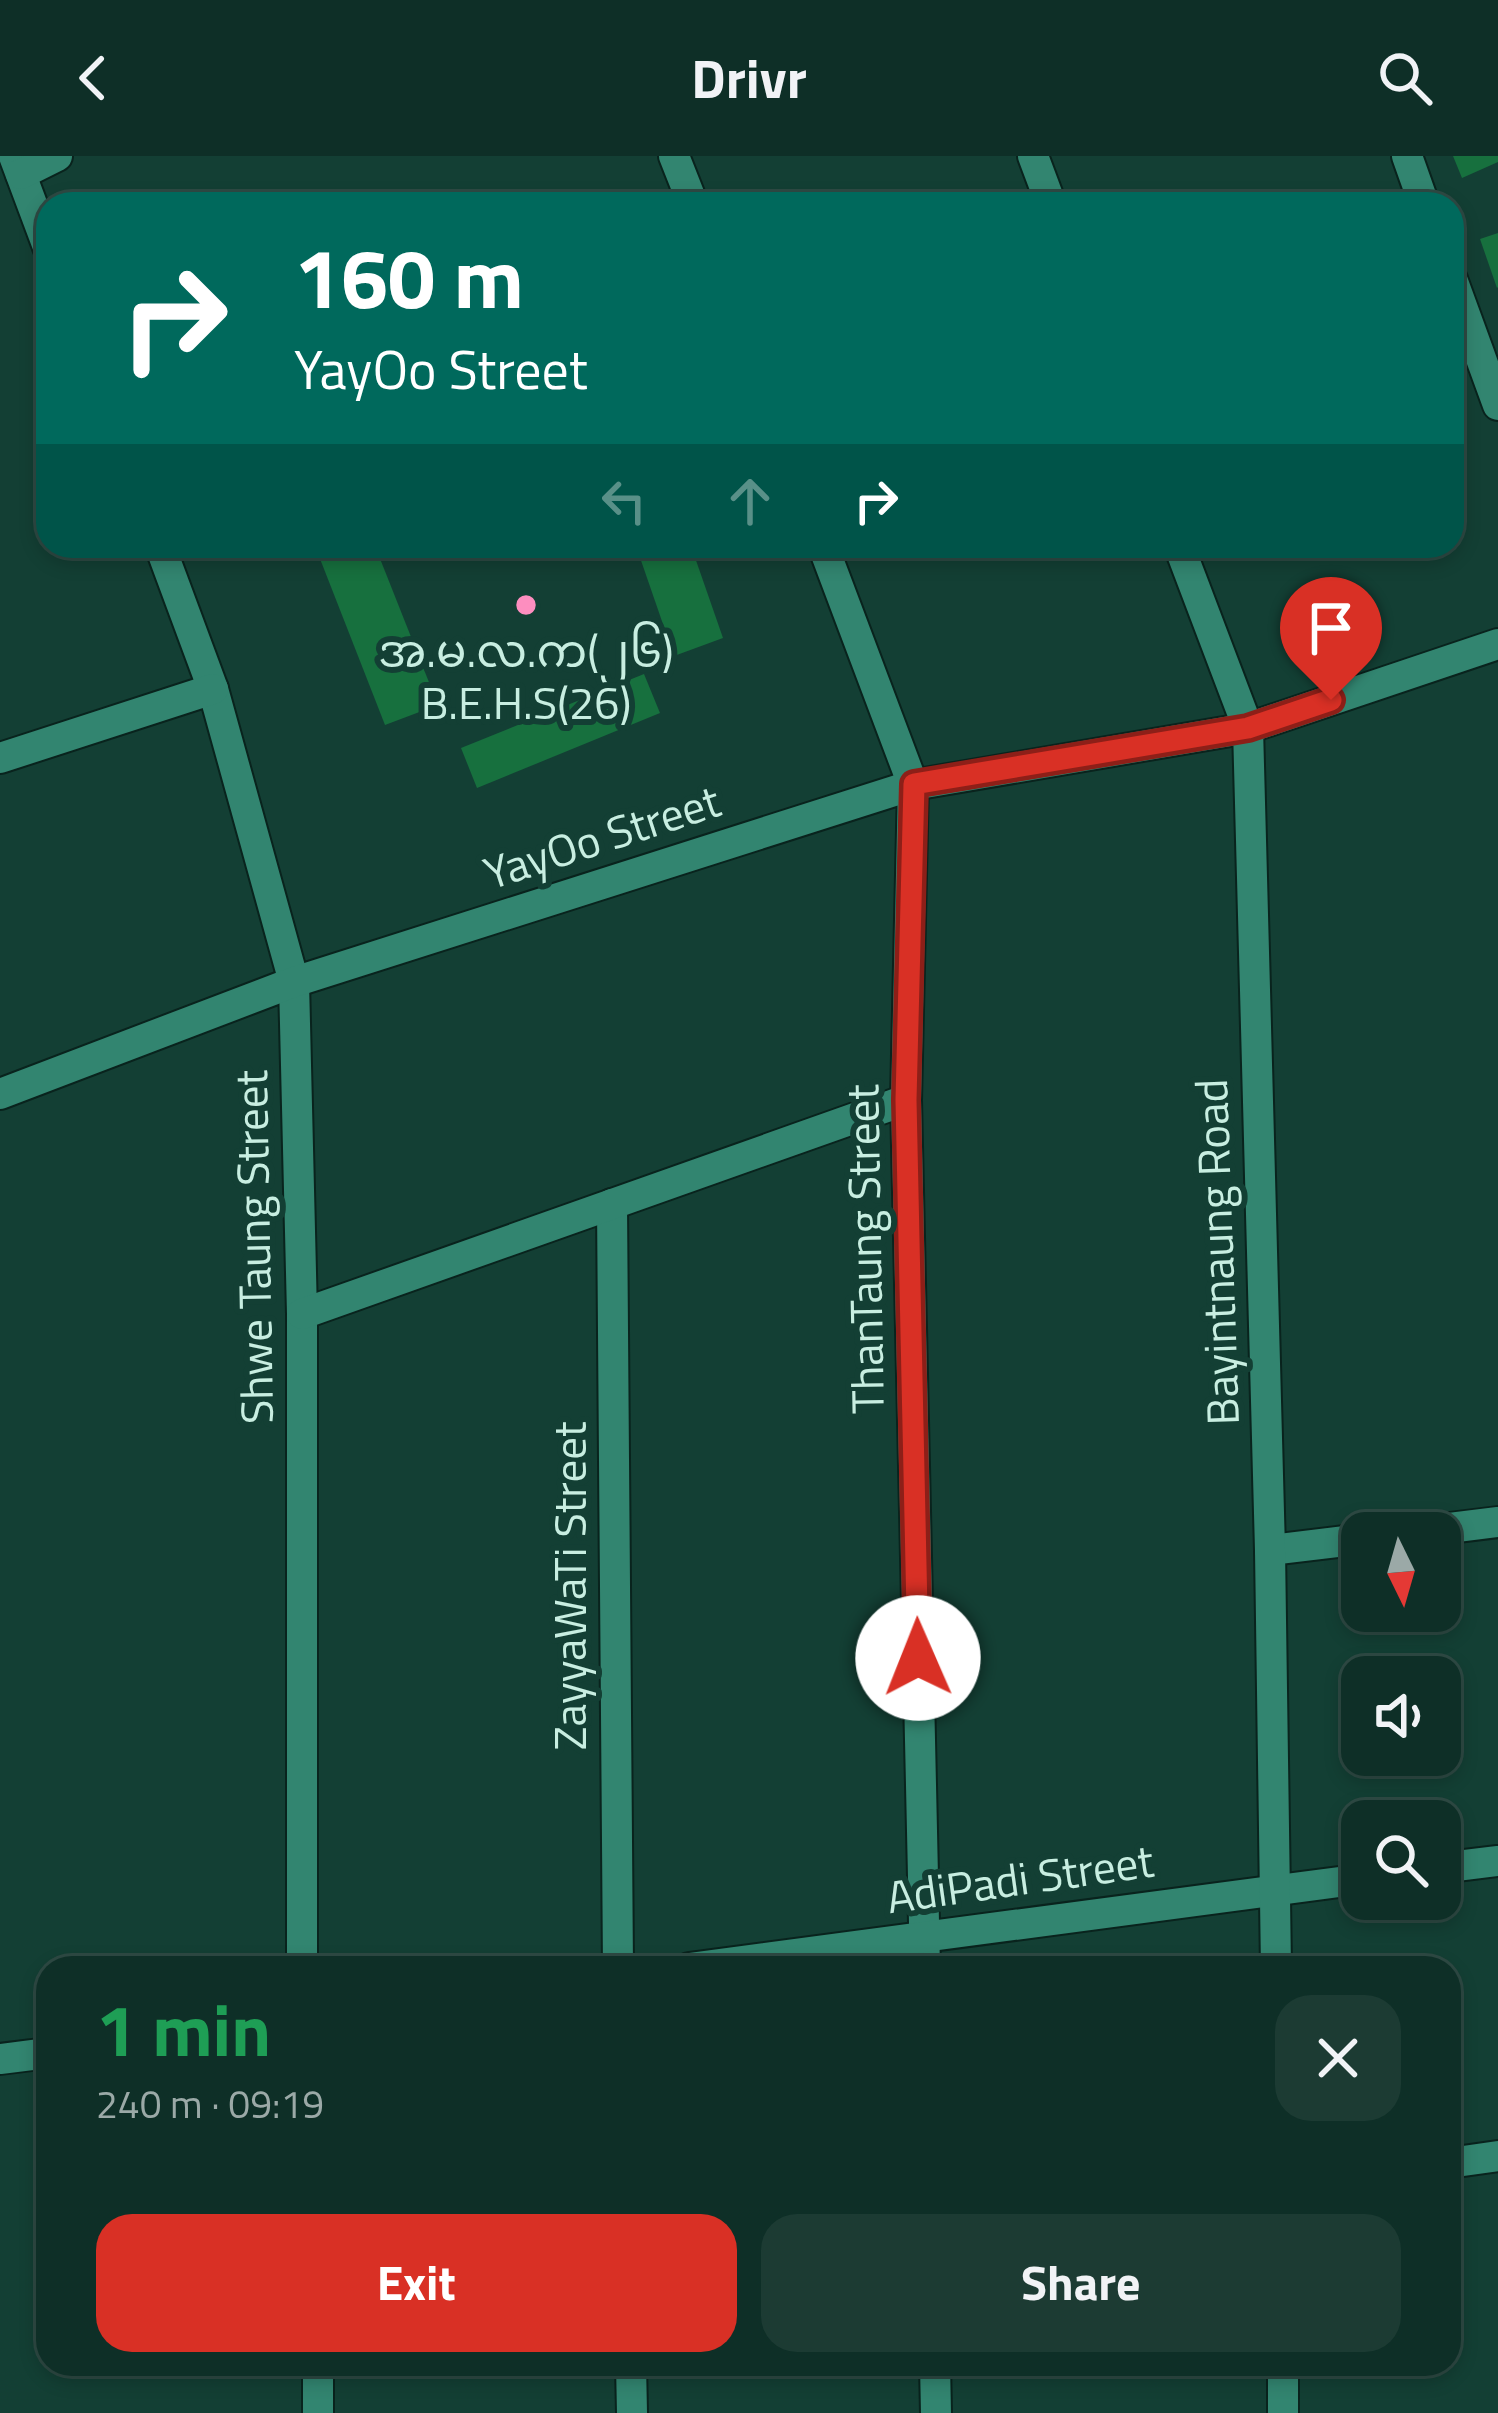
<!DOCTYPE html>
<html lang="en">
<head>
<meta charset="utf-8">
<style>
  body { margin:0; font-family:"Titillium Web","Noto Sans Myanmar",sans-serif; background:#1c3b33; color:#f1f3f6; height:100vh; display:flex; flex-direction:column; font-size:45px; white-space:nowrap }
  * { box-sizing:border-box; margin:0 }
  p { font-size:39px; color:#9ba9a7 }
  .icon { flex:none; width:66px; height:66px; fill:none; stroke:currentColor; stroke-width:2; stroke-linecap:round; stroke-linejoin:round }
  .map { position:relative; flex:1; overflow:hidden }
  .drawer { position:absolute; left:36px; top:1800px; width:1425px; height:420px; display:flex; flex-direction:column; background:#0e2f27; border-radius:36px; box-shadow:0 6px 18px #0003,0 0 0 3px #2e4a44 }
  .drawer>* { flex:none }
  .guide { position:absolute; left:36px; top:36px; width:1428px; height:366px; border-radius:36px; box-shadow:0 6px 18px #0003,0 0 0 3px #2e4a44; background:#00695c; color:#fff; overflow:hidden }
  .needle { width:78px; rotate:175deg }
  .buttons { position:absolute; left:1341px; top:1356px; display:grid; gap:24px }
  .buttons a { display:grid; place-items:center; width:120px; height:120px; border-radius:24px; background:#0e2f27; box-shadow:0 6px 18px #0003,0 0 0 3px #2e4a44; font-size:60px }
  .pin { position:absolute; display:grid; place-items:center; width:102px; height:102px; color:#fff; margin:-123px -51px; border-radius:50% 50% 50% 0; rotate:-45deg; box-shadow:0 0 12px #0007 }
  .pin .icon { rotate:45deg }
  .me { position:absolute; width:132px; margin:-66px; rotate:359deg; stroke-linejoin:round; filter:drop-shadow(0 0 9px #0008) }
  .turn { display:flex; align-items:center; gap:42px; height:252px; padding:0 60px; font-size:54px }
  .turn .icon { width:156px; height:156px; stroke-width:2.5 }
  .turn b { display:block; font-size:84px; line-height:102px }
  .lanes { display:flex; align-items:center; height:114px; padding:0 60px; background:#0003; justify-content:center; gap:60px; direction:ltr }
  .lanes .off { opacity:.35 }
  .round { display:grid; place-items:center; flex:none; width:126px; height:126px; border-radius:36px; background:#1c3b33 }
  .headline { display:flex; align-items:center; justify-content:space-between; height:204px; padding:0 60px }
  h1 { font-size:72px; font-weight:700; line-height:90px; color:#1e9e55 }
  .cta { display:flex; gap:24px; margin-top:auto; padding:24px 60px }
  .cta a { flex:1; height:138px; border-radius:36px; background:#d93025; color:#fff; font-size:48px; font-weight:700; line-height:138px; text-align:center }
  .cta a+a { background:#1c3b33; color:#f1f3f6 }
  header { display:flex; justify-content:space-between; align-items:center; height:156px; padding:0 60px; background:#0e2f27; font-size:54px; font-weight:700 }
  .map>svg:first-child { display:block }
</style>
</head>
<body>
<header><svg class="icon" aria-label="back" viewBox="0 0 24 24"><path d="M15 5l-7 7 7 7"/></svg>Drivr<svg class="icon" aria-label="search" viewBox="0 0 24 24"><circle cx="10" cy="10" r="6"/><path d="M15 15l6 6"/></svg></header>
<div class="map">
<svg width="1498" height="2257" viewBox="0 0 1498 2257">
  <rect width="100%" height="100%" fill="#133f34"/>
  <!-- building -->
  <g fill="#17703e">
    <polygon points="1453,0 1498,0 1498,6 1462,22"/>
    <polygon points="1498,77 1498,131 1497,132 1480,83"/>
    <polygon points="315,390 375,390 438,549 385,569"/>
    <polygon points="636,390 691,390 723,482 674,500"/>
    <polygon points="644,518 660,557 477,632 461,592"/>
  </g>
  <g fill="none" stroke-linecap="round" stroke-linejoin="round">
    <defs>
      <g id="street">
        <polyline points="14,0 48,91"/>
        <polyline points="674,0 693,48"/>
        <polyline points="1407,0 1424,48"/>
        <polyline points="21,18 57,0"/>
        <polyline points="1452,123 1498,249"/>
        <polyline points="160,390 213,533 294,826 302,1158 302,1812"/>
        <polyline points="823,390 913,629 906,944 925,1812"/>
        <polyline points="0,602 213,533"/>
        <polyline points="0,938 294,826 913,629 1248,572 1498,488"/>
        <polyline points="612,1048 618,1812"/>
        <polyline points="302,1158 906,944"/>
        <polyline points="1409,1377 1498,1366"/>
        <polyline points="1270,1394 1362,1383"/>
        <polyline points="1440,1712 1498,1705"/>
        <polyline points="689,1812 1362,1723"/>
        <polyline points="0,1903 48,1897"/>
        <polyline points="1449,2007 1498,2000"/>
        <polyline points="318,2208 318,2257"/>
        <polyline points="631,2208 632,2257"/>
        <polyline points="935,2208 936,2257"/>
      </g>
      <g id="secondary">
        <polyline points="1033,0 1051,48"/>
        <polyline points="1179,390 1248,572 1270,1394 1276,1812"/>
        <polyline points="1283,2208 1283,2257"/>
      </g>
    </defs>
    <!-- street casing -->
    <use href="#street" stroke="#09231d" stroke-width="34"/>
    <!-- secondary casing -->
    <use href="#secondary" stroke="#09231d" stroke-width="34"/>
    <!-- street -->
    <use href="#street" stroke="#328570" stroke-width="30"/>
    <!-- secondary -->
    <use href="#secondary" stroke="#328570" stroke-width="30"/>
  </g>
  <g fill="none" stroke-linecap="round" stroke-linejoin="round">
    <defs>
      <polyline id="route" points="918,1502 906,944 914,628 1248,572 1331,544"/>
    </defs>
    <!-- route casing -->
    <use href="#route" stroke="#8d1f18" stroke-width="30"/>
    <!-- route -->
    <use href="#route" stroke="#d93025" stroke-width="21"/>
  </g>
  <!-- markers -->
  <circle fill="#fd8ebf" stroke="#133f34" stroke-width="4.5" cx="526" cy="449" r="12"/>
  <g text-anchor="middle" stroke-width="12" stroke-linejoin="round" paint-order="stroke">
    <!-- poi labels -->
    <g font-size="45" fill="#c8eee1" stroke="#133f34">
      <text x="526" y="511">အ.မ.လ.က(၂၆)<tspan x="526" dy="52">B.E.H.S(26)</tspan></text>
    </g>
    <!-- street labels -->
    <g font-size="45" fill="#c8eee1" stroke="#133f34">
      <text transform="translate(602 681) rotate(-18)" y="16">YayOo Street</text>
      <text transform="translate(254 1091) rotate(-91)" y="16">Shwe Taung Street</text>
      <text transform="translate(865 1093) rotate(-91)" y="16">ThanTaung Street</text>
      <text transform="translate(1217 1096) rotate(-92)" y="16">Bayintnaung Road</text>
      <text transform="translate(570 1430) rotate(-90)" y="16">ZayyaWaTi Street</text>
      <text transform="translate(1020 1723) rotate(-8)" y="16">AdiPadi Street</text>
    </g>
  </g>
</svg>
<div class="buttons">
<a><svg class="needle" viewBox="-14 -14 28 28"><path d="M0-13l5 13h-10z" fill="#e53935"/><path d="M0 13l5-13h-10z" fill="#9ba9a7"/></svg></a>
<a><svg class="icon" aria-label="sound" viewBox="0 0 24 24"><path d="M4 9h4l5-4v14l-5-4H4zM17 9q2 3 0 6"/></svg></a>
<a><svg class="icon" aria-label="search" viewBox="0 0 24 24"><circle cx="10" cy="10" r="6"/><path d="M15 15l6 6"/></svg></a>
</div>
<div class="pin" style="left:1331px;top:544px;background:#d93025"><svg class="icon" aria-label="arrive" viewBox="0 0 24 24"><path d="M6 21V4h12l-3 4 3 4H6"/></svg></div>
<svg class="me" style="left:918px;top:1502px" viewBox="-20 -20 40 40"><circle r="19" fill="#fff"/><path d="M0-13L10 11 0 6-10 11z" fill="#d93025"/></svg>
<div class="guide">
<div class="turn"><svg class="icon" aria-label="right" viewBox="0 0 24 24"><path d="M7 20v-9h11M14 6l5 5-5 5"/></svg><div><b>160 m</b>YayOo Street</div></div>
<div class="lanes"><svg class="icon off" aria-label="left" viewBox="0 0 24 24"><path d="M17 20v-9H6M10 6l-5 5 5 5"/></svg><svg class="icon off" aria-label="ahead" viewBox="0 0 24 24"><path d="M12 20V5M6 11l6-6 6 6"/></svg><svg class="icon" aria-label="right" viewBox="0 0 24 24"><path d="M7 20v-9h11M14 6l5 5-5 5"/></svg></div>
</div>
<section class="drawer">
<div class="headline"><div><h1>1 min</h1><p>240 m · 09:19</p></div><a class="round"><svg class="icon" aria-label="close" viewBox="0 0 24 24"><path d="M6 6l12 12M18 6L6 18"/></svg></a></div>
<div class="cta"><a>Exit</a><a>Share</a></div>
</section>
</div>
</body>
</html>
